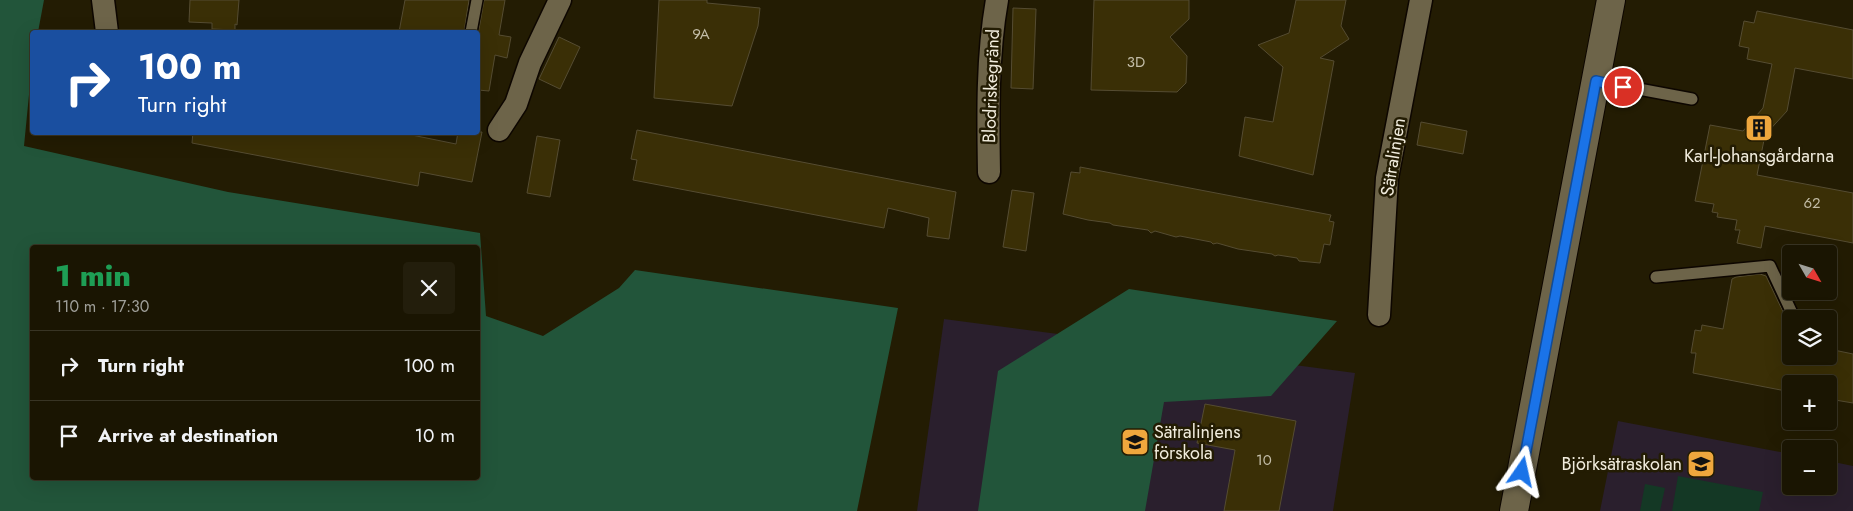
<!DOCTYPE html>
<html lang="en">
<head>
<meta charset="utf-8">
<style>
  body { margin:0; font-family:Jost,sans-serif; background:#231e0c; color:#f1f3f6; height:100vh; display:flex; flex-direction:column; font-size:19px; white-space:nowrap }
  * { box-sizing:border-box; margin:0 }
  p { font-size:16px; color:#9f9f99 }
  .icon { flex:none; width:28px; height:28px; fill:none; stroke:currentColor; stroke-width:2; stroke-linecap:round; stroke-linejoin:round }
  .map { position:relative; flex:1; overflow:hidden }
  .sheet { position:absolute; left:30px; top:245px; width:450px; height:235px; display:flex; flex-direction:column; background:#1a1502; border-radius:5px; box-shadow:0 5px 20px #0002,0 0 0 1px #383424 }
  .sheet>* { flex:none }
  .top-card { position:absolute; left:30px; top:30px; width:450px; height:105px; border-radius:5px; box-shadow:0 5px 20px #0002,0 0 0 1px #383424; background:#1a4fa0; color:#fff; overflow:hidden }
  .needle { width:32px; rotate:129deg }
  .tools { position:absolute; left:1782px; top:245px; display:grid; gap:10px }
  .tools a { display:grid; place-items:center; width:55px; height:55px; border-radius:5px; background:#1a1502; box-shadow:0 5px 20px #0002,0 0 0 1px #383424; font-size:25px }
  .pin { position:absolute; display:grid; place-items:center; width:42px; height:42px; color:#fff; margin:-21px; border:2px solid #fff; border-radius:50%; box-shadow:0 1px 5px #0007 }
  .me { position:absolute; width:55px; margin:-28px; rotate:11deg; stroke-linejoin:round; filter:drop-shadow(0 0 4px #0008) }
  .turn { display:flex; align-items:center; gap:18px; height:105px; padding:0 25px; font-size:22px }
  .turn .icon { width:65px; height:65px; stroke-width:2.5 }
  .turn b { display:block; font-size:35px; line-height:42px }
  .round { display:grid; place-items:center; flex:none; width:52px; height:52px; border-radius:5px; background:#231e0c }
  .headline { display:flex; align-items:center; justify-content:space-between; height:85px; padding:0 25px }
  h1 { font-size:30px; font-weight:800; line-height:38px; color:#1e9e55 }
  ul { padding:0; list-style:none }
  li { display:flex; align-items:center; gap:15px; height:70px; padding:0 25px; border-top:1px solid #383424 }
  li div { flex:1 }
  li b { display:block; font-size:19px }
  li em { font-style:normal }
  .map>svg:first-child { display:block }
</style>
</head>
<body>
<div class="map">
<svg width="1853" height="511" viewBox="0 0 1853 511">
  <rect width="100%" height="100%" fill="#231c03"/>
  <!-- education -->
  <g fill="#2a1f2d">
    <polygon points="944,319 1355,373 1333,511 917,511"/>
    <polygon points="1618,421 1791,454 1791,486 1829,486 1829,461 1853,466 1853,511 1600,511"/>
  </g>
  <!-- green -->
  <g fill="#143825">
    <polygon points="1678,476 1763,492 1759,511 1672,511"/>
    <polygon points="1645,484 1665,488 1660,511 1640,511"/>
  </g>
  <!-- forest -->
  <g fill="#22553a" fill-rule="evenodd">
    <path d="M0,0H44L38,32H32V64L24,146L228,192L480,233L486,316L543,336L619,288L635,270L898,308L857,511H0ZM32,248H478V478H32Z"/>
    <polygon points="1129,289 1337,321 1271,396 1164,402 1145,511 978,511 998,371"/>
  </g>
  <!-- building -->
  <g fill="#3a2f06" stroke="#554c32">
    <polygon points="190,0 239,0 237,25 235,24 235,30 212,29 212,23 189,22"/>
    <polygon points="405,0 469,0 464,32 399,32"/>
    <polygon points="484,0 505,0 499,35 511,37 507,58 495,55 489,91 478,90 478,35"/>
    <polygon points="659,0 707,0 707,3 760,8 758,26 732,106 654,98"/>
    <polygon points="1094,0 1189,0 1189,19 1170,37 1187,56 1186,83 1177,92 1091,90"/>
    <polygon points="1296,0 1346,0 1341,26 1349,39 1320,58 1334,61 1313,175 1239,156 1245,117 1273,122 1283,67 1258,45 1289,33"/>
    <polygon points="1013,8 1036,9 1033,89 1011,88"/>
    <polygon points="1757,11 1853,30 1853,79 1795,68 1787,111 1765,135 1757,175 1853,193 1853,243 1765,226 1761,248 1737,243 1740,230 1735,230 1737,220 1717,217 1718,213 1712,212 1714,204 1695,201 1710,125 1743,131 1763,108 1772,64 1747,59 1749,48 1739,46 1744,21 1754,23"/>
    <polygon points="559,37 580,47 560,89 539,79"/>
    <polygon points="1421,122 1467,131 1463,154 1417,145"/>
    <polygon points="637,130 956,192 949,239 927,236 929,218 888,208 884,228 633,180 637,160 631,159"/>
    <polygon points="193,132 397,132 456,144 458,132 482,132 472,182 420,172 418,186 192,143"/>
    <polygon points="537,136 560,140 550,197 527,193"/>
    <polygon points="1080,167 1331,215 1329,221 1334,222 1330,245 1324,244 1320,263 1299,261 1297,258 1278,255 1275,256 1272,254 1238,249 1217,243 1213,244 1211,242 1180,236 1176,237 1155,231 1151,233 1148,230 1113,225 1110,223 1088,220 1063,214 1071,172 1080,173"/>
    <polygon points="1012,190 1034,193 1026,251 1003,247"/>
    <polygon points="1760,274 1766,276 1785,316 1791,320 1791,356 1829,356 1829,349 1853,354 1853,403 1829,399 1829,384 1791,384 1791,392 1693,373 1696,353 1691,353 1695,330 1701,331 1702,325 1723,329 1732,279 1736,277"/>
    <polygon points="1205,404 1296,421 1279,511 1224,511 1235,450 1197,443"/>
  </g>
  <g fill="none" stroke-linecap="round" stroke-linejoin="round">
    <defs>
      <g id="service">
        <polyline points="471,32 477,0"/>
        <polyline points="1596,81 1692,99"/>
        <polyline points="1656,277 1770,266 1792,313"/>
      </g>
      <g id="minor">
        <polyline points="103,0 107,32"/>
        <polyline points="499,130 516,104 530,63 560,0"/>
        <path d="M989,172C988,116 987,56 997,0"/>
        <polyline points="1379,315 1387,178 1421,0"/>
      </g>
      <polyline id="tertiary" points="1514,511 1611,0"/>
    </defs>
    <!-- service casing -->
    <use href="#service" stroke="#0d0600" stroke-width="14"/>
    <!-- minor casing -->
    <use href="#minor" stroke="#0d0600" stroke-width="25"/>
    <!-- tertiary casing -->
    <use href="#tertiary" stroke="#0d0600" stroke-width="30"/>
    <!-- service -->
    <use href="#service" stroke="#6d6449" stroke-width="11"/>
    <!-- minor -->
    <use href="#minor" stroke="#6d6449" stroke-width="22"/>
    <!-- tertiary -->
    <use href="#tertiary" stroke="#6d6449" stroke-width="28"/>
  </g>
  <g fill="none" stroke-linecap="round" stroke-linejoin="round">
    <defs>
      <polyline id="route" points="1522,472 1596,81 1623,87"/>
    </defs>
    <!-- route casing -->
    <use href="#route" stroke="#114b97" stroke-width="12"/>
    <!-- route -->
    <use href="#route" stroke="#1a73e8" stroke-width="9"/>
  </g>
  <!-- icons -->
  <defs>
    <symbol id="building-square" viewBox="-11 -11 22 22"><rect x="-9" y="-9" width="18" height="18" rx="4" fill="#efa73d" stroke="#231c03"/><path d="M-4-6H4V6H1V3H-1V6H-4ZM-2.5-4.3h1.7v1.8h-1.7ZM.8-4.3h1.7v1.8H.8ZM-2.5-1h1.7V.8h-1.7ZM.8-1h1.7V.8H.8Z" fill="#111"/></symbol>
    <symbol id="school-square" viewBox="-11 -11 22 22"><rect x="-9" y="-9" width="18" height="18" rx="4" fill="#efa73d" stroke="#231c03"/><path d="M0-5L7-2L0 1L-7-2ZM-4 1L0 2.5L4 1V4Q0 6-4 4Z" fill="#111"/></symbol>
  </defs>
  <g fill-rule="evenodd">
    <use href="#building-square" x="1743" y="112" width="32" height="32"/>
    <use href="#school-square" x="1119" y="426" width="32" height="32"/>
    <use href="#school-square" x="1685" y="448" width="32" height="32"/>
  </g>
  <g text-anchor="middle" stroke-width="5" stroke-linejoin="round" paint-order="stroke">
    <!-- number labels -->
    <g font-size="15" fill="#c3bda7">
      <text x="701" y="39">9A</text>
      <text x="1136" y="67">3D</text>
      <text x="1812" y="208">62</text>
      <text x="1264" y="465">10</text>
    </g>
    <!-- street labels -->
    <g font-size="18" fill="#f1ecdd" stroke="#231c03">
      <text transform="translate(991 86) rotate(-88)" y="6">Blodriskegränd</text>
      <text transform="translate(1393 157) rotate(-81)" y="6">Sätralinjen</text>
    </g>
    <!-- poi labels -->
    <g font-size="18" fill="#f1ecdd" stroke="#231c03">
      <text x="1759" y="162">Karl-Johansgårdarna</text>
      <text x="1154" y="438" text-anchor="start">Sätralinjens<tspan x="1154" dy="21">förskola</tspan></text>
      <text x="1682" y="470" text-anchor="end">Björksätraskolan</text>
    </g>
  </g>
</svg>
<div class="tools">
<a><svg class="needle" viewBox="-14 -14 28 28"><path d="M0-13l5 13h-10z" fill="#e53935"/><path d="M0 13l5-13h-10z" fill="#9f9f99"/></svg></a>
<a><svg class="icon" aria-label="layers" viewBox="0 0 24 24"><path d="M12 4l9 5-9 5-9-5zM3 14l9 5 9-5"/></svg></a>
<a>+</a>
<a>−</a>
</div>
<div class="pin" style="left:1623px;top:87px;background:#d93025"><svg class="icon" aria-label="arrive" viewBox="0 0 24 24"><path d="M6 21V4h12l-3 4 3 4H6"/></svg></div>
<svg class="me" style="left:1522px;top:472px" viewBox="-20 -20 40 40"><path d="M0-17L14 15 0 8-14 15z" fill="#1a73e8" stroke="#fff" stroke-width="4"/></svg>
<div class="top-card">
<div class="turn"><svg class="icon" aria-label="right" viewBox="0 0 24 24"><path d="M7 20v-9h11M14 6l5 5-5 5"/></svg><div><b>100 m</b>Turn right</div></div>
</div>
<section class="sheet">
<div class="headline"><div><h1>1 min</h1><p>110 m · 17:30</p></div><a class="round"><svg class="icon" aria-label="close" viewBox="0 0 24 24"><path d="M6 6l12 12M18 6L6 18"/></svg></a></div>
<ul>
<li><svg class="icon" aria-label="right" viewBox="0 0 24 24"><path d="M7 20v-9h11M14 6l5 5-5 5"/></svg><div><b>Turn right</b></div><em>100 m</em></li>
<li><svg class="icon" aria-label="arrive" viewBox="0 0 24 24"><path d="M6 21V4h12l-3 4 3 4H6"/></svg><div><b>Arrive at destination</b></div><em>10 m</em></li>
</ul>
</section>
</div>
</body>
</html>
